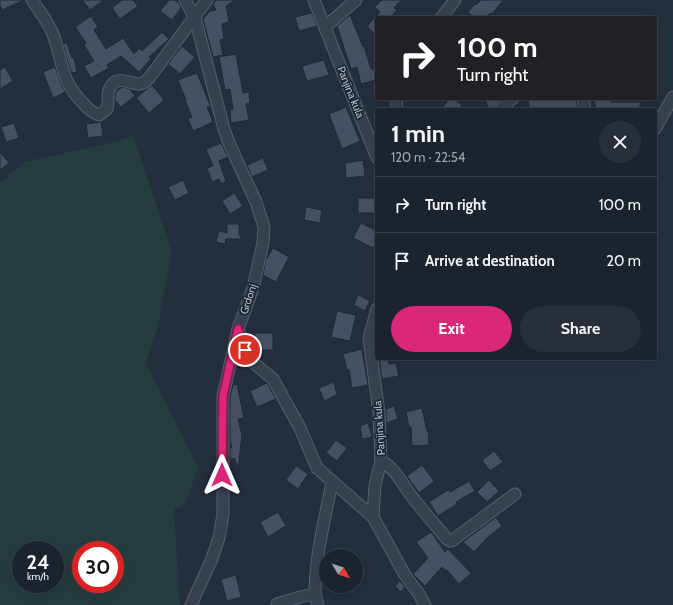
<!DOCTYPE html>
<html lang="en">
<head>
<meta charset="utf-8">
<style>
  body { margin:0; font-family:Cabin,sans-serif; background:#282f3a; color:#f1f3f6; height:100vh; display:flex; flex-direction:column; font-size:15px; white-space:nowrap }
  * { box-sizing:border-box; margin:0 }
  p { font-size:13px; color:#a0a4aa }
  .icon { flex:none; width:22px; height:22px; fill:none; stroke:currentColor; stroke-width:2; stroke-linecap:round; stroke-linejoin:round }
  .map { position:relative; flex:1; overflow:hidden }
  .panel { position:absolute; left:375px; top:108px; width:282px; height:252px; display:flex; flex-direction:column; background:#1b232e; border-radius:4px; box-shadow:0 4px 16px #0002,0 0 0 1px #39404a }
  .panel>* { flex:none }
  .banner { position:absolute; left:375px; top:16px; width:282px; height:84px; border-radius:4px; box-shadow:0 4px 16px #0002,0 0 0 1px #39404a; background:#202124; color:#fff; overflow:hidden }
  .needle { width:26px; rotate:129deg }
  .controls { position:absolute; left:319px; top:549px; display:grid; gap:8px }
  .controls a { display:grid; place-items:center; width:44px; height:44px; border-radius:50%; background:#1b232e; box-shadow:0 4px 16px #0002,0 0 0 1px #39404a; font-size:20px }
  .speed { position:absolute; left:12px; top:541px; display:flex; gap:8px; font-size:20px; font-weight:700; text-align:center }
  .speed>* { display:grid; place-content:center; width:52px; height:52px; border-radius:50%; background:#1b232e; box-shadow:0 4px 16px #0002,0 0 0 1px #39404a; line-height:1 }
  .speed small { font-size:10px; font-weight:400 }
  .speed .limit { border:6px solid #d22; background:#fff; color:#111 }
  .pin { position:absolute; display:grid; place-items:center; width:34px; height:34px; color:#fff; margin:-17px; border:2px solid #fff; border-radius:50%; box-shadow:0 1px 4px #0007 }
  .me { position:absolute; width:44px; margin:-22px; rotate:0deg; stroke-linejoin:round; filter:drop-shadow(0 0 3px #0008) }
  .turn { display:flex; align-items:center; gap:14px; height:84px; padding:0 16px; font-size:18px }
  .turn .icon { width:52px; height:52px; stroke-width:2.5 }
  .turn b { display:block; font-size:28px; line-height:34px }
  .round { display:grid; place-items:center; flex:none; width:42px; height:42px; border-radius:21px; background:#282f3a }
  .summary { display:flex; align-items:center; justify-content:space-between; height:68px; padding:0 16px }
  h1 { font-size:24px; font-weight:700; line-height:30px }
  .button { display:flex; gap:8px; margin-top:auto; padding:8px 16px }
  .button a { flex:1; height:46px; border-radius:24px; background:#db2777; color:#fff; font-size:16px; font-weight:700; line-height:46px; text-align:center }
  .button a+a { background:#282f3a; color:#f1f3f6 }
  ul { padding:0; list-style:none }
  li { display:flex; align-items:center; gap:12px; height:56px; padding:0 16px; border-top:1px solid #39404a }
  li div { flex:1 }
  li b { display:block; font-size:15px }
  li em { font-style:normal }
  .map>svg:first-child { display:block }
</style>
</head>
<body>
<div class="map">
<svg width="673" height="605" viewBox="0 0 673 605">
  <rect width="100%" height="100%" fill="#242f3e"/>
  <!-- green -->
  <path fill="#263c3f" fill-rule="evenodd" d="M133,136L172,251L158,326L146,363L198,467L186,503L174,510L180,605H0V183L24,162L106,144ZM21,550H55V584H21ZM81,550H115V584H81Z"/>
  <!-- building -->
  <g fill="#455162" stroke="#1f2835">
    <polygon points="0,0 24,0 2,10 0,5"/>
    <polygon points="82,0 104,0 90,10"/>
    <polygon points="122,0 133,0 138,6 120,19 112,8"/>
    <polygon points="169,0 175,0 179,3 181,8 172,20 160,11"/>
    <polygon points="216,0 235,0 226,6 229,22 222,24 224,39 220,40 223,55 213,57 203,19 210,11 216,10 213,4"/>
    <polygon points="382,0 401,0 394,8 397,10 390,18 377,18 377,36 368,28 368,25 380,12 375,7"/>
    <polygon points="481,0 503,0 492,14 490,13 486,18 475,18 468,12 475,4 476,5"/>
    <polygon points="312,13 317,26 299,31 295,17"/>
    <polygon points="350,15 363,47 364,46 371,69 374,69 376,80 361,84 357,67 351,69 337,26"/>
    <polygon points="91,16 98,27 94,30 106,49 123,38 134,54 140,48 142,51 162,32 169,39 149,57 151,59 139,72 121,56 107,65 109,68 91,78 84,66 94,61 84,45 86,43 75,27"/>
    <polygon points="67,43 72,58 74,58 77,72 72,73 70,69 63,44"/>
    <polygon points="182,46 195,57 180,74 168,64"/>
    <polygon points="236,54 243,93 249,92 250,103 246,104 249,120 231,123 230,110 233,109 230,89 225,90 219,57"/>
    <polygon points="324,60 329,75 307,81 302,66"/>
    <polygon points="5,67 13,81 0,89 0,70"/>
    <polygon points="55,67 60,81 65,92 53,98 43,72"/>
    <polygon points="197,73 210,105 211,106 207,107 213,122 193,131 188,119 192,117 185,100 186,100 178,80"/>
    <polygon points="152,85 164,100 149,113 136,98"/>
    <polygon points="122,87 130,89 135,96 121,107 115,100 115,97 116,92"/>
    <polygon points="450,98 453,98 462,105 458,110 440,110"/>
    <polygon points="484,98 503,98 494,107 489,109"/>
    <polygon points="542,98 576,98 578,110 530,110 528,101"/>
    <polygon points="602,98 610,98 611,102 640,102 640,110 622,110 622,108 612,110 596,110 594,100"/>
    <polygon points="346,107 360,141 342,149 329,114"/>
    <polygon points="101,122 103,136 88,138 86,124"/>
    <polygon points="14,123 19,138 6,142 1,127"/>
    <polygon points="221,143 228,157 219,161 226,182 221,184 219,179 212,182 207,168 213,166 206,149"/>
    <polygon points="0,152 9,163 0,170"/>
    <polygon points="263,158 268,170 252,177 247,165"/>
    <polygon points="363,160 365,176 346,178 345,163"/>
    <polygon points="183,180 189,193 175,200 168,187"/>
    <polygon points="234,193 243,206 230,214 222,201"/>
    <rect x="358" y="198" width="19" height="15"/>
    <polygon points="306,207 322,210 320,223 304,220"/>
    <polygon points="361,223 377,231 377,240 373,248 353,238"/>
    <polygon points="227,224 239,224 239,235 241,235 241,239 226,239 225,244 216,242 219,231 227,233"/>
    <polygon points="273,248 289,257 276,282 263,275 266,260"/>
    <polygon points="358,295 370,301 365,311 354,305"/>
    <polygon points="337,311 356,315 350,341 331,337"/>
    <polygon points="255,333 273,333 273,350 254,350"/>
    <polygon points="362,349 368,385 352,388 349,370 347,370 343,354"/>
    <polygon points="379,358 388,358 389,364 396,363 399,376 382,379"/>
    <polygon points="334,382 337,395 324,401 319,388"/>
    <polygon points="267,383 276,399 257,407 250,391"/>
    <polygon points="237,384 244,418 238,419 242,435 238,469 235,459 230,458 230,448 232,448 230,440 230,397 233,385"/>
    <polygon points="394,406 398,419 386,423 386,409"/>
    <polygon points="422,408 427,431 428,431 429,445 412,446 411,427 409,427 406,412"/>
    <polygon points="368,423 372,437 362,439 360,426"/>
    <polygon points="336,440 347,448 337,461 326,453"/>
    <polygon points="494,451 503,462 490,471 482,460"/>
    <polygon points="422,465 434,481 419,493 407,476"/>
    <polygon points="296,466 308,474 298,489 286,480"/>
    <polygon points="489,480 499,491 487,502 477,492"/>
    <polygon points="469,481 475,491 456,502 457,504 438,516 429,502 448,490 450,492"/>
    <polygon points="278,512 286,526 268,537 260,522"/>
    <polygon points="496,517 502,526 489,536 474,552 463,542"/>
    <polygon points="431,532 445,552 448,549 471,573 459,584 447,570 446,571 442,567 425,586 413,574 428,558 416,542"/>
    <polygon points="236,575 241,597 227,601 221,579"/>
    <polygon points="400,581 405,587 401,592 395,586"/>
  </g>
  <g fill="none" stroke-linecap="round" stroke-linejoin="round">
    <defs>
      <g id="minor">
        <path d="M32,0C40,12 50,24 54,37C63,63 61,81 82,102C87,108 92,113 99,115L107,109C109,103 107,96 109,90C117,70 133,88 143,83C146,82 148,79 150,77L207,0"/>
        <polyline points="185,0 195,18 224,129 229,143 256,202 264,227 263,243 253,288 238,329 223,396 223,514 219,538 211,561 191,605"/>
        <polyline points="314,0 377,158"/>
        <polyline points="441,18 455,0"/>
        <polyline points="325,27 356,0"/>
        <polyline points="396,98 397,110"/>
        <polyline points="583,98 585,110"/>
        <polyline points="500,110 513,98"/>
        <polyline points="655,129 673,97"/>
        <polyline points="377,309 369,338 379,413 381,461 375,485 373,517 405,575 419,594 425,605"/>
        <polyline points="238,329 250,360 273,379 300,428 317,468 373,517"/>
        <path d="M381,461C396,468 403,486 413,498C424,512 436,526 447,539L450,541L453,540L515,494"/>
        <polyline points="315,594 318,605"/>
        <path d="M277,604L300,597L315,594C315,556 325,519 332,482"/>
      </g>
    </defs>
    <!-- minor casing -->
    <use href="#minor" stroke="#565f6c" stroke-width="13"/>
    <!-- minor -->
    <use href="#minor" stroke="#38414e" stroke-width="11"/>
  </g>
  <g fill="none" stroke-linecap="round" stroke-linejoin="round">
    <defs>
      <polyline id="route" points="222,475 223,396 238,329 245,350"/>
    </defs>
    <!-- route casing -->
    <use href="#route" stroke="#8e194d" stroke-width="10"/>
    <!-- route -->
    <use href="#route" stroke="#db2777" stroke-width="7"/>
  </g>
  <g text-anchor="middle" stroke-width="3.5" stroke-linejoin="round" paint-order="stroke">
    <!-- street labels -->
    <g font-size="11" fill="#b4bcc9" stroke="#1d2633">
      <text transform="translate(351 92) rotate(68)" y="4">Panjina kula</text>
      <text transform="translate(248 299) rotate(-72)" y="4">Grdonj</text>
      <text transform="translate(379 428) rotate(-94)" y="4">Panjina kula</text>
    </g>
  </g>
</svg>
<div class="controls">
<a><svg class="needle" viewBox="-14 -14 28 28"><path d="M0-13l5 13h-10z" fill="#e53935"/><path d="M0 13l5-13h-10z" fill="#a0a4aa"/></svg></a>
</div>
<div class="speed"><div>24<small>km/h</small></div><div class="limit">30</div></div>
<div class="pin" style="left:245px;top:350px;background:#d93025"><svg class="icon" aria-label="arrive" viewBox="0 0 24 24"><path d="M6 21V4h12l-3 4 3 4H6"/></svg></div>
<svg class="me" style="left:222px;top:475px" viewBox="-20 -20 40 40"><path d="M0-17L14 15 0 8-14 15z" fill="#db2777" stroke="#fff" stroke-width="4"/></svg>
<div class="banner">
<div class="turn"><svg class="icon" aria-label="right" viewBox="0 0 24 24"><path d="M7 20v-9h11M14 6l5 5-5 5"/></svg><div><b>100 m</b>Turn right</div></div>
</div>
<section class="panel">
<div class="summary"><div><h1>1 min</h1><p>120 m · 22:54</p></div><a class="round"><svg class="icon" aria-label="close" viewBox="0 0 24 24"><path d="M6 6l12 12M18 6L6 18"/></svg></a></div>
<ul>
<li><svg class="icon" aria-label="right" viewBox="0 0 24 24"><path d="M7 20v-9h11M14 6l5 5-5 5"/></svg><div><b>Turn right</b></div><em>100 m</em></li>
<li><svg class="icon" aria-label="arrive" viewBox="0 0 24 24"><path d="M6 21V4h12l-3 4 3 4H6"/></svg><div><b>Arrive at destination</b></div><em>20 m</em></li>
</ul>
<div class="button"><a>Exit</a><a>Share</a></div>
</section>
</div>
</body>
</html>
